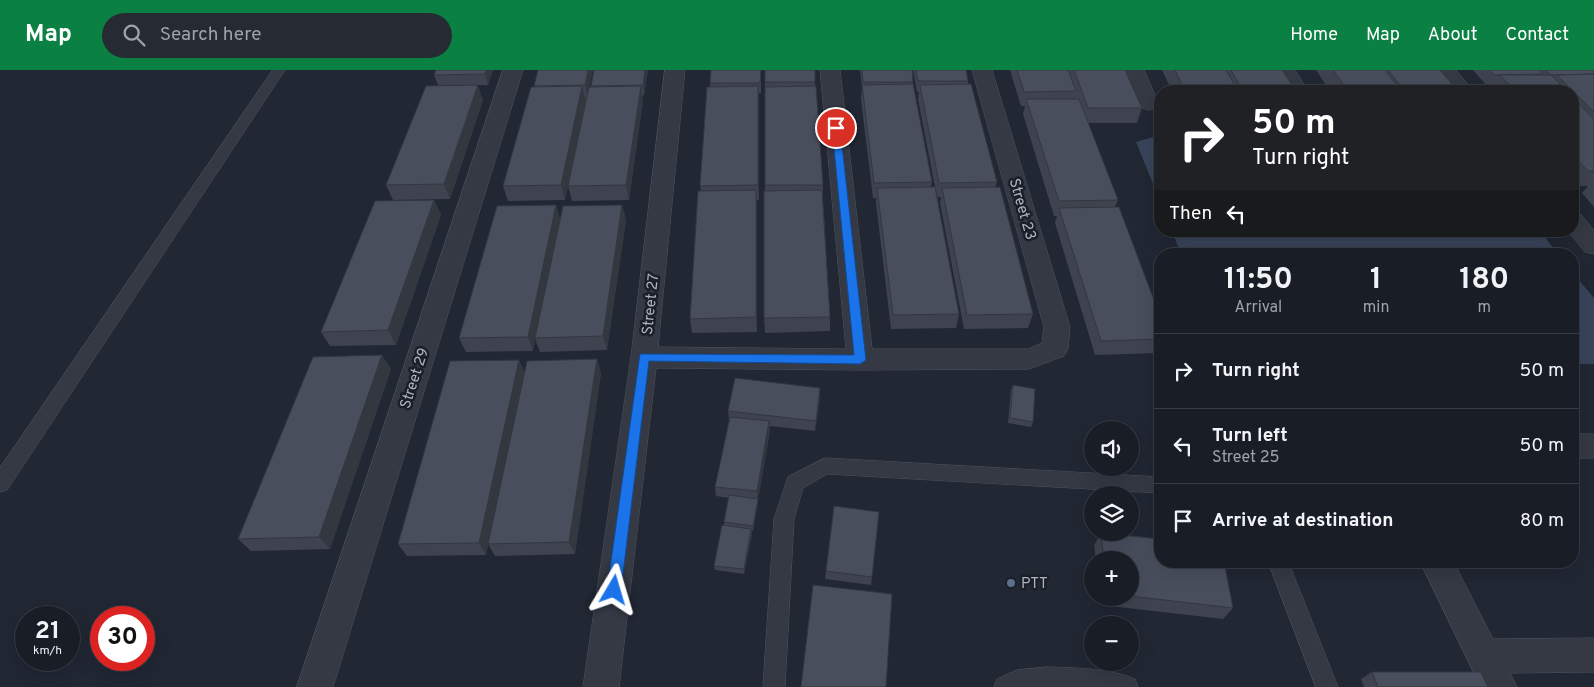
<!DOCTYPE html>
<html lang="en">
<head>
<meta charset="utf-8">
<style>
  body { margin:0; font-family:Overpass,sans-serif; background:#262a32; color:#f1f3f6; height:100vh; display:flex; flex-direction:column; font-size:19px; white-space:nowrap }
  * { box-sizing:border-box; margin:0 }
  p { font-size:16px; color:#9fa2a7 }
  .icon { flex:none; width:28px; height:28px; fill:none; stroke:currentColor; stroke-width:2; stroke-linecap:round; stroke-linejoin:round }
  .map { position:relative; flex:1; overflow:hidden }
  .details { position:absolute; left:1154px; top:178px; width:425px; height:320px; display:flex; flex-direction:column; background:#191d26; border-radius:20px; box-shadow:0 5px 20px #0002,0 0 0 1px #373b43 }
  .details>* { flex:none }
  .banner { position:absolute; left:1154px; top:15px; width:425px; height:152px; border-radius:20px; box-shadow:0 5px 20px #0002,0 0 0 1px #373b43; background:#202124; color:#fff; overflow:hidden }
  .fabs { position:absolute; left:1084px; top:351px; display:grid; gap:10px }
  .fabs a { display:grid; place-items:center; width:55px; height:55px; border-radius:50%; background:#191d26; box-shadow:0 5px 20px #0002,0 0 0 1px #373b43; font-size:25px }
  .speed { position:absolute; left:15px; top:536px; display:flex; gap:10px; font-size:25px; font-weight:700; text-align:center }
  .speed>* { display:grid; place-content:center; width:65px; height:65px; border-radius:50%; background:#191d26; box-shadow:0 5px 20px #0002,0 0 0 1px #373b43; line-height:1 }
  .speed small { font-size:12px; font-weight:400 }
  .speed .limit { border:8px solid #d22; background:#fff; color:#111 }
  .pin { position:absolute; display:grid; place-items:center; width:42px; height:42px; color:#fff; margin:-21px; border:2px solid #fff; border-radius:50%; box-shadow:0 1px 5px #0007 }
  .me { position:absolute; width:55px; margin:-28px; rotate:7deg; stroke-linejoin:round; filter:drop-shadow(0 0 4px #0008) }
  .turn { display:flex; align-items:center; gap:18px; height:105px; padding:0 15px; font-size:22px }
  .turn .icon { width:65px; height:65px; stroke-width:2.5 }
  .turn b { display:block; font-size:35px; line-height:42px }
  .then { display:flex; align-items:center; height:48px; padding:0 15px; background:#0003; gap:10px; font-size:19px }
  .eta { display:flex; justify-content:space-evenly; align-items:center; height:85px; text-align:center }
  .eta b { font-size:30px; font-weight:700; line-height:35px }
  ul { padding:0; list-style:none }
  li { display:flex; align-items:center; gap:15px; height:75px; padding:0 15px; border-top:1px solid #373b43 }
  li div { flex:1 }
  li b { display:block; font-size:19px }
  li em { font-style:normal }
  header { display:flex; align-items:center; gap:30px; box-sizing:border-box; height:70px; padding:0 25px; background:#0b8043; color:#fff }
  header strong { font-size:24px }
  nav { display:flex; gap:28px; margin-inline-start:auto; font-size:18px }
  .search { width:350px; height:45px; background:#262a32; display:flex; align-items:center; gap:12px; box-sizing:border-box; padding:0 18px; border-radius:28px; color:#9fa2a7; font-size:19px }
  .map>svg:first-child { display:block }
</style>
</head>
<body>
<header>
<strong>Map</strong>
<div class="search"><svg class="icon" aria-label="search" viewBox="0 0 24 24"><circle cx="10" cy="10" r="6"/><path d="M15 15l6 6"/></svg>Search here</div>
<nav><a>Home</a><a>Map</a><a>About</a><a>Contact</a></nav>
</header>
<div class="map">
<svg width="1594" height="617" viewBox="0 0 1594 617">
  <rect width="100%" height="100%" fill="#212733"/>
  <!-- water -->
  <g fill="#38445a">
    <polygon points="1160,65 1160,131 1136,72"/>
    <polygon points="1172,161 1540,161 1558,184 1181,184"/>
    <polygon points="1572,202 1594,228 1594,294 1573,294"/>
  </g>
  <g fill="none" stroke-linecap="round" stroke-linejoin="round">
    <defs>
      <g id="service">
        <polygon points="273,0 285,0 7,420 0,422 0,398"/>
        <polygon points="825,388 1160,407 1160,423 827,404 803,418 794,449 785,617 763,617 774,449 788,407"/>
        <polygon points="1268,491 1288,491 1338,617 1316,617"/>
        <path d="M1047,597C1075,598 1109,598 1135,609L1138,617H994L997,609L1017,600Z"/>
      </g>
      <g id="minor">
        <polygon points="503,0 523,0 333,617 297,617"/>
        <polygon points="665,0 685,0 658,277 846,279 820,0 840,0 872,279 1028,279 1042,273 1044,257 972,0 992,0 1070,257 1068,279 1064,286 1029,299 860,300 656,298 619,617 583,617 631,287"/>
        <polygon points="1124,0 1144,0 1159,34 1156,38 1149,40 1142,38"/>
        <polygon points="1275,0 1295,0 1308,21 1288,21"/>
        <polygon points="1435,0 1456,0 1473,21 1452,21"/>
        <polygon points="1572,142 1580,144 1594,160 1594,184 1585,182 1568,161 1572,161"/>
        <rect x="1572" y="364" width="22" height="24"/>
        <polygon points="1420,491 1453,491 1493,569 1594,568 1594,602 1510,603 1517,617 1481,617"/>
      </g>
    </defs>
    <!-- service casing -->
    <use href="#service" stroke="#4f545f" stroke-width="1"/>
    <!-- minor casing -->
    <use href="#minor" stroke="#4f545f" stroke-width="1"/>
    <!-- service -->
    <use href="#service" fill="#343944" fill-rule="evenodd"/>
    <!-- minor -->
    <use href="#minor" fill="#343944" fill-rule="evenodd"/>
  </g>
  <!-- wall -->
  <g fill="#3e434f">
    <polygon points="493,0 488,15 438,15 434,5"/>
    <polygon points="538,0 593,0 589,17 648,0 644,25 642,26 643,31 629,130 572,131 568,116 565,130 508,131 503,116 534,17"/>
    <polygon points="711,0 761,0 761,23 759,23 759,130 757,130 757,262 692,263 690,249 701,121 700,116 710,17"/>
    <polygon points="765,0 815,0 815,16 823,115 823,129 830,247 830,261 765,263 764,248 765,121"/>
    <polygon points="860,0 912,0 913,14 932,112 931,117 935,117 918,29 919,22 917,22 913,0 966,0 968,11 968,14 997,112 995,117 1033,244 1028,258 964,259 940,133 941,127 937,127 959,244 956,258 891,259 876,133 876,128 873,128 861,29 862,18"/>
    <polygon points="1010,0 1125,0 1142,38 1137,53 1088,53 1118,130 1115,137 1160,246 1160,283 1095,285 1055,153 1057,146 1054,146 1023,44 1025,36 1021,36"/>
    <polygon points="1162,0 1282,0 1296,21 1172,21"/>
    <polygon points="1316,0 1440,0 1458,21 1330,21"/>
    <polygon points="1473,0 1594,0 1594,137 1582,123 1588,116 1575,116 1572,113 1572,21 1491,21 1490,20 1493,15 1486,15"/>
    <polygon points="483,30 450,129 393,130 386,115"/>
    <polygon points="434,130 441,145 396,275 330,276 321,262"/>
    <polygon points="556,135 560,149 622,135 626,150 607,280 540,282 535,269 533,281 466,282 459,268"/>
    <polygon points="597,289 601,303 575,484 495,486 488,474 486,485 407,486 398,474 519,290 525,304"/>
    <polygon points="391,299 330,479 251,481 238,469"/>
    <polygon points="1013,315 1033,352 1031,357 1008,353 1011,320"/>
    <polygon points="820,328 815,361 770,356 770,361 758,429 758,434 753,461 752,460 752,464 744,504 715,500 714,496 724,456 724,452 729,428 716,426 715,417 729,351 728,341"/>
    <polygon points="1101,463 1233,538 1223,549 1101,535 1100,528 1130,528 1130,490 1096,490 1094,475"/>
    <polygon points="826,501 872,507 871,515 825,509"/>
    <polygon points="1372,602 1488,617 1364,617 1361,609"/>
  </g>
  <!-- shaded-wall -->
  <g fill="#323740">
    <polygon points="486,0 493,0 488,15 485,4"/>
    <polygon points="588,0 593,0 587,26 585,15"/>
    <polygon points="645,0 648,0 644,25 643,15"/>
    <polygon points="478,15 483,30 450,129 444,114"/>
    <polygon points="582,16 586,31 565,130 561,115"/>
    <polygon points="641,16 643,31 629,130 626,115"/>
    <polygon points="758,16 759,31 759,130 758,115"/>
    <polygon points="756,120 757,135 757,262 756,247"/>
    <polygon points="434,130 441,145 396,275 388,260"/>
    <polygon points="556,135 560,150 533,281 528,267"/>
    <polygon points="622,135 626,150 607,280 603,266"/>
    <polygon points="382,285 391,299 330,479 319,467"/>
    <polygon points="597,289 601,303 575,484 569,472"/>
    <polygon points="519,290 525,304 486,485 479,473"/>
    <polygon points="820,318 820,328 815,361 816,351"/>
    <polygon points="769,351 770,361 753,461 753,456 757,430 757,421"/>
    <polygon points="751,459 752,464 744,504 744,499"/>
  </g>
  <!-- building -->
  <g fill="#484e5c" stroke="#323740">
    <polygon points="436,0 486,0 485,4 434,5"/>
    <polygon points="538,0 588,0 585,15 534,16"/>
    <polygon points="594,0 645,0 643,15 591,16"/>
    <polygon points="711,0 761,0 760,13 710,13"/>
    <rect x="765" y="0" width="50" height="12"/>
    <polygon points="862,0 912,0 913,12 863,12"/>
    <polygon points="916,0 966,0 968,11 918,11"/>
    <polygon points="1017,0 1068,0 1076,21 1024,22"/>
    <polygon points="1074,0 1125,0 1142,38 1088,38"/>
    <polygon points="1175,0 1226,0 1238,21 1185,21"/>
    <polygon points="1231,0 1282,0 1296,21 1243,21"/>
    <polygon points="1333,0 1385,0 1401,21 1348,21"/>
    <polygon points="1388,0 1440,0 1458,21 1405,21"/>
    <polygon points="1489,0 1539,0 1543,4 1494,5"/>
    <polygon points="1546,0 1594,0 1594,4 1550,5"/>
    <polygon points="1594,4 1594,42 1557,5"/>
    <polygon points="1500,5 1551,5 1567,21 1515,21"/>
    <polygon points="913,14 932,112 874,113 862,15"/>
    <polygon points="971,14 997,112 939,113 920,15"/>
    <polygon points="478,15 444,114 386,115 426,16"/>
    <polygon points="582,16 561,115 503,116 531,17"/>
    <polygon points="641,16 626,115 568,116 589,17"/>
    <polygon points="758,16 758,115 700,116 707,17"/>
    <polygon points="816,16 823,115 765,115 765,17"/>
    <polygon points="1572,27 1594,49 1594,101 1588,101 1572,84"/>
    <polygon points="1026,29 1079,29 1118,130 1059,131"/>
    <polygon points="935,117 959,244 893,245 877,118"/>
    <polygon points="1000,117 1033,244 967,245 942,118"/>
    <polygon points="756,120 756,247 690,249 698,121"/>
    <polygon points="822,120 830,247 764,248 764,121"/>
    <polygon points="434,130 388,260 321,262 375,131"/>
    <polygon points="556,135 528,267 459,268 497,136"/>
    <polygon points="622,135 603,266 535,268 563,136"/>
    <polygon points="1119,137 1160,246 1160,269 1101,271 1059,138"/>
    <polygon points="382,285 319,467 238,469 313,287"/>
    <polygon points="597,289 569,472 488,474 527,291"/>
    <polygon points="519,290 479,473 398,474 450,291"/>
    <polygon points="735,308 820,318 816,351 728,341"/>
    <polygon points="1013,315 1035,319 1033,352 1010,348"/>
    <polygon points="730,347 769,351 757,421 715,417"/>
    <polygon points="729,425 758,429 753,456 724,452"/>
    <polygon points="834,436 879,442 872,507 826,501"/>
    <polygon points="722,455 751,459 744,499 714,496"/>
    <polygon points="1101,463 1160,469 1160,491 1224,491 1233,538 1130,526 1130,490 1104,490"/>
    <polygon points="813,515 892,524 886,617 801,617"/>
    <polygon points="1372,602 1481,602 1488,617 1378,617"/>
  </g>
  <!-- route -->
  <polygon fill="#1a73e8" stroke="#114b97" points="836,55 840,58 866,290 860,294 649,291 621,520 619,524 614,526 609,524 607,520 640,284 854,285 832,58"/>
  <!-- markers -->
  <circle fill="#5c6f8a" stroke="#1a1f28" stroke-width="2" cx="1011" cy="513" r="5"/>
  <g text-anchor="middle" stroke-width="5" stroke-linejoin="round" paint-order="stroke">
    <!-- street labels -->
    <g font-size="15" fill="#aeb4c1" stroke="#1a1f28">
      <text transform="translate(1023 139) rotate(74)" y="5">Street 23</text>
      <text transform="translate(650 234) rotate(-84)" y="5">Street 27</text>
      <text transform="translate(414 308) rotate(-72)" y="5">Street 29</text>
    </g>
    <!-- poi labels -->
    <g font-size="15" fill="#aeb4c1" stroke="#1a1f28" text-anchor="start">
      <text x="1021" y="518">PTT</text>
    </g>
  </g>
</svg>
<div class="fabs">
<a><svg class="icon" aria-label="sound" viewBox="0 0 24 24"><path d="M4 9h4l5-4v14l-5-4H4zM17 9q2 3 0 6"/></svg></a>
<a><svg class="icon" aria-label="layers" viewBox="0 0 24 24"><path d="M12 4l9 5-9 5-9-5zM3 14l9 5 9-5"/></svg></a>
<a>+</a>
<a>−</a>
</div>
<div class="speed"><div>21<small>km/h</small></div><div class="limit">30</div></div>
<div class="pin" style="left:836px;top:58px;background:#d93025"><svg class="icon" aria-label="arrive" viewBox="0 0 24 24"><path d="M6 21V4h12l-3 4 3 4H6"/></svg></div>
<svg class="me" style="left:614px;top:520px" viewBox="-20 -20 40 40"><path d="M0-17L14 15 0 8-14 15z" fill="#1a73e8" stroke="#fff" stroke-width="4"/></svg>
<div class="banner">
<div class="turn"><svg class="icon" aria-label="right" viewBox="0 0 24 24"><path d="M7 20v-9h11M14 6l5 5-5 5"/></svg><div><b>50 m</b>Turn right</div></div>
<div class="then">Then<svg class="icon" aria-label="left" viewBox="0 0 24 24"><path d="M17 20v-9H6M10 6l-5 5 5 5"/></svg></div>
</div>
<section class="details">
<div class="eta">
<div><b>11:50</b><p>Arrival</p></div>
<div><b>1</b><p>min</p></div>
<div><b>180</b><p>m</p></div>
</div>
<ul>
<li><svg class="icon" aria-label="right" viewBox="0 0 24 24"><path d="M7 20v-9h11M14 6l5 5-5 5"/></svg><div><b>Turn right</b></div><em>50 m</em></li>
<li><svg class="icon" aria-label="left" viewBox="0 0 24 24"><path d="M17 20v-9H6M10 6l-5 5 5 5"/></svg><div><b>Turn left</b><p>Street 25</p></div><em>50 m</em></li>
<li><svg class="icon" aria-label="arrive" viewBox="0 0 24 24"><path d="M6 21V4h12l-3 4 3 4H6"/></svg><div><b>Arrive at destination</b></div><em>80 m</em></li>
</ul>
</section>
</div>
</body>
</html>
